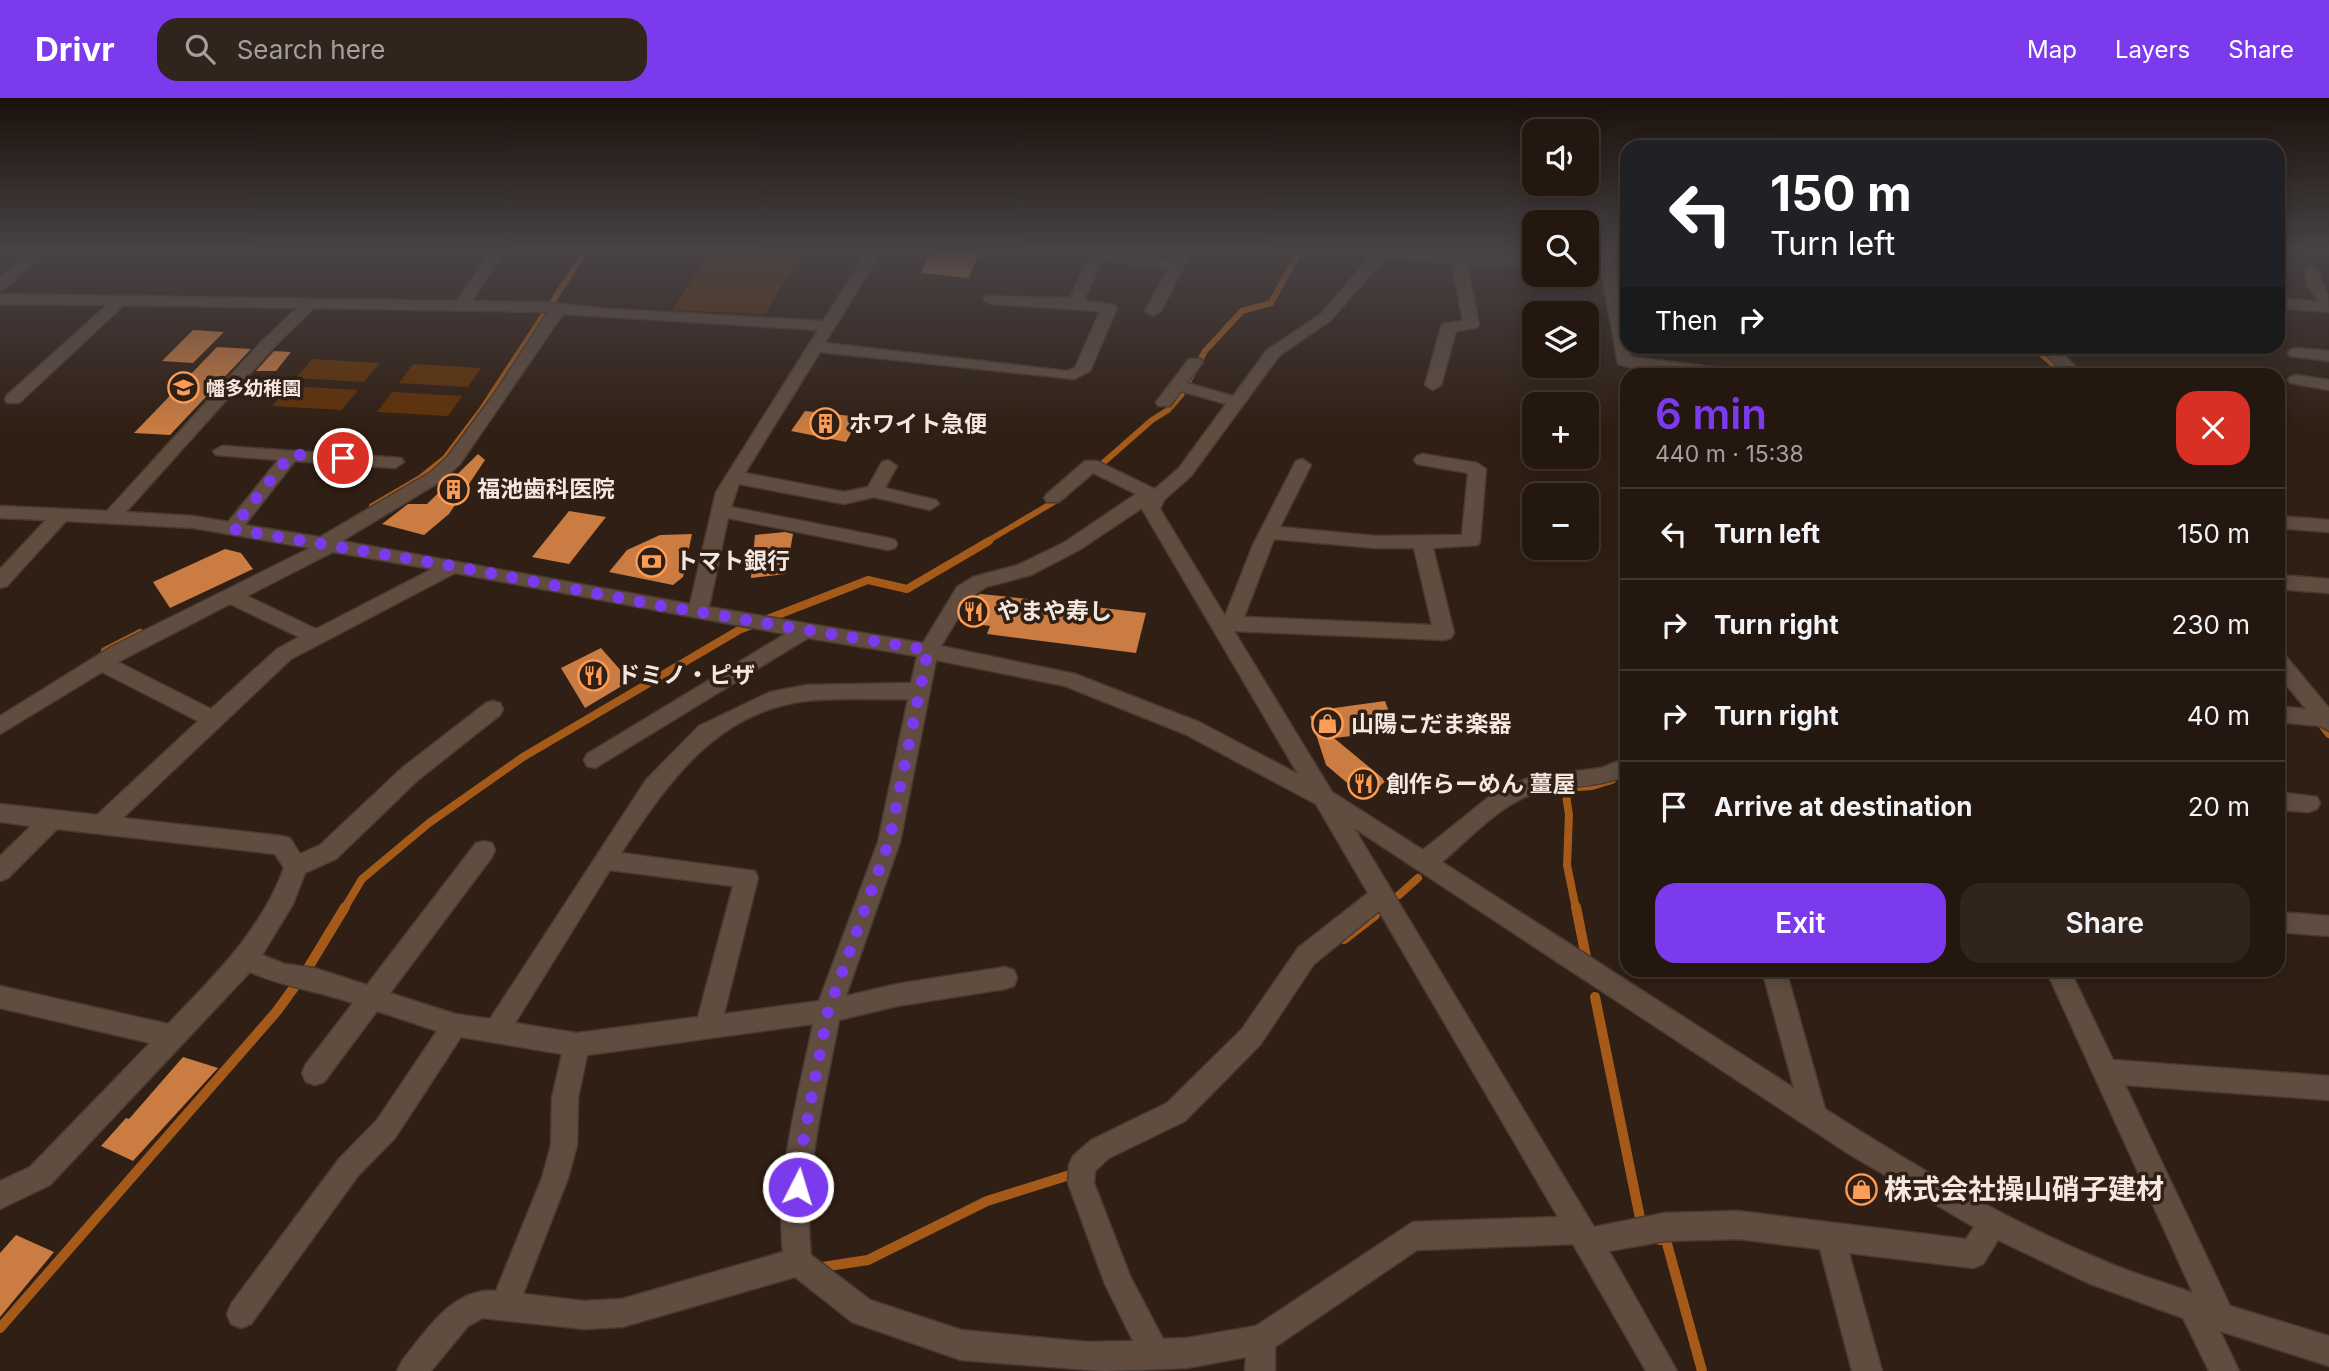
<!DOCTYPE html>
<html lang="en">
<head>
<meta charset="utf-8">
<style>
  body { margin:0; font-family:Inter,"Noto Sans JP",sans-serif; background:#30241d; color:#f1f3f6; height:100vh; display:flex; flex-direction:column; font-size:26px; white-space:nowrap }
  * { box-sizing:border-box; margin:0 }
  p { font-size:23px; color:#a39f9e }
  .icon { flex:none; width:38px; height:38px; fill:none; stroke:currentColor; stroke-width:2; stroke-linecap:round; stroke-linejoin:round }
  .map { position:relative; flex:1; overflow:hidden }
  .panel { position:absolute; left:1620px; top:270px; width:665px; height:609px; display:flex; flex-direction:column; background:#24170f; border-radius:21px; box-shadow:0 4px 18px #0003,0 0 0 2px #41362f }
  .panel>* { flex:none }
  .banner { position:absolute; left:1620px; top:42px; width:665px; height:214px; border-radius:21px; box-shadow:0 4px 18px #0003,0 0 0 2px #41362f; background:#202124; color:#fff; overflow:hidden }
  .controls { position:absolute; left:1522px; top:21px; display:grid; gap:14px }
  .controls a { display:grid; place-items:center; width:77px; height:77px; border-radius:14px; background:#24170f; box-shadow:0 4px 18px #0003,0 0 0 2px #41362f; font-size:35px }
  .pin { position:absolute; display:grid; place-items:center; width:60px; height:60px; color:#fff; margin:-30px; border:4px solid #fff; border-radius:50%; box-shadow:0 2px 7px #0007 }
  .me { position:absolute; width:77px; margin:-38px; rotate:5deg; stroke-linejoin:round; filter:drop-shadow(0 0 5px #0008) }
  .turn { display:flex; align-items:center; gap:24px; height:147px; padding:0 35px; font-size:32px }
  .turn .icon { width:91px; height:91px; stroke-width:2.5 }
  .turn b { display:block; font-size:49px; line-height:60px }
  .then { display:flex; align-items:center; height:66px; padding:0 35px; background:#0003; gap:14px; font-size:26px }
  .round { display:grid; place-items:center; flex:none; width:74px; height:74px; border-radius:21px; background:#30241d }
  .head { display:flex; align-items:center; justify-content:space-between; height:119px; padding:0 35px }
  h1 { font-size:42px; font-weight:600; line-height:52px; color:#7c3aed }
  .primary-button { display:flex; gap:14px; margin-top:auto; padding:14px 35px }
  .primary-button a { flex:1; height:80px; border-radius:21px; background:#7c3aed; color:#fff; font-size:28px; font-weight:600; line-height:80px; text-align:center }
  .primary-button a+a { background:#30241d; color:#f1f3f6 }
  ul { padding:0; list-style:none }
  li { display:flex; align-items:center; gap:21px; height:91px; padding:0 35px; border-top:2px solid #41362f }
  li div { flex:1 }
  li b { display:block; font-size:26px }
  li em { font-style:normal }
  header { display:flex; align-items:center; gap:42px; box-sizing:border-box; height:98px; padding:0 35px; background:#7c3aed; color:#fff }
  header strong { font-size:33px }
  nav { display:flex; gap:38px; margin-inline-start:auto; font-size:24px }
  .search { width:490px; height:63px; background:#30241d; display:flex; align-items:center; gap:18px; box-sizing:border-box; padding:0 24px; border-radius:21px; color:#a39f9e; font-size:26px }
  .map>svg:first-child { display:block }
</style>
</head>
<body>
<header>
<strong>Drivr</strong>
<div class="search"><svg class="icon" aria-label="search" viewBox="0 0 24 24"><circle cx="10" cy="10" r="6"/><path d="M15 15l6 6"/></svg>Search here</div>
<nav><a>Map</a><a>Layers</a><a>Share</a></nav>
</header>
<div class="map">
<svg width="2329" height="1273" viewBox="0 0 2329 1273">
  <rect width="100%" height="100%" fill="#301f14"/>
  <!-- green -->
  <g fill="#613106">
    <polygon points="709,154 802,154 765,216 673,212"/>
    <polygon points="312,261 380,265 364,284 296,280"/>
    <polygon points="413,266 481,270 468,289 399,285"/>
    <polygon points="289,288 358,292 342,312 272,308"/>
    <polygon points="392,294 462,298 448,318 377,314"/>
  </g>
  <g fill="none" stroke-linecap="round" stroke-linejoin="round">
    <!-- stream-far2 -->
    <g stroke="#a55a1a" stroke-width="6">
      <polyline points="2032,248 2064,276"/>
      <polyline points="1095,372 1152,322 1168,312 1181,297 1205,253 1242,213 1271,205 1299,154"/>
      <polyline points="372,408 420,380 445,360 482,311 585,154"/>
      <polyline points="986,444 1064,398"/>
    </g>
    <!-- stream-far1 -->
    <g stroke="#a55a1a" stroke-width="8">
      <polyline points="105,553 140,535"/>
      <polyline points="2319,623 2329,636"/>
      <polyline points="1565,690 1569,717 1567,767 1576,811"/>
      <polyline points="1552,691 1592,688 1612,682"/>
      <polyline points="1399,797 1418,780"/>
      <polyline points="344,811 362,781 429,725 523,659 739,532 868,482 907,491 989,443"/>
    </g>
    <!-- stream -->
    <g stroke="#a55a1a" stroke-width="10">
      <polyline points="1576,809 1586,859"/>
      <polyline points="1344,841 1375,817"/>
      <polyline points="1595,899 1640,1120"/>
      <polyline points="1659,1142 1666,1142 1702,1273"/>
      <polyline points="822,1169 868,1162 987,1103 1076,1075"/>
      <polyline points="0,1230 277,913 308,870 345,809"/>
    </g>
  </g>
  <!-- building -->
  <g fill="#ca7c42">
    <polygon points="931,154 979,154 969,180 921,175"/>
    <polygon points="193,232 224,234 193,265 162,263"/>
    <polygon points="217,249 251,251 170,337 134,335"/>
    <polygon points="274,253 291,254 276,273 256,273"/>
    <polygon points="805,313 860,319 846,344 791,333"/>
    <polygon points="478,356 485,362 449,416 424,437 382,426 408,406 427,406"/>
    <polygon points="569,413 606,419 569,466 532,459"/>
    <polygon points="785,434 793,436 786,476 751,480 755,437"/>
    <polygon points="692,436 683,479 673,487 609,474 627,452 660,437"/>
    <polygon points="225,451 241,455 253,471 170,510 153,484"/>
    <polygon points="980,496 1001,498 1146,515 1136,555 987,536 990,528 960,524 973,501"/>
    <polygon points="601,550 630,583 585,610 561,570"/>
    <polygon points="1385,603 1396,633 1334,640 1386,683 1365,700 1326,667 1310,618 1336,615 1334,610"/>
    <polygon points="183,959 218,970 133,1063 101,1048 126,1020 129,1021"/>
    <polygon points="16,1137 54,1154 0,1219 0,1155"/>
  </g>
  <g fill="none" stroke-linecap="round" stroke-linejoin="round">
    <defs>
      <g id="minor">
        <polygon points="30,154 46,154 5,190 0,192 0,179"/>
        <path d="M489,154H503L472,203L544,204L610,211L823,223L867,154H881L825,245L1067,273L1075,270L1100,213L991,206L986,204L983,201L986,198L1070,200L1091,154L1172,163L1177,154H1191L1161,213L1153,218L1145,213L1168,171L1102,162L1084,202L1114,207L1117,210L1090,273L1074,281L820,254L745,375L844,394L868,389L882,364L888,362L897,368L885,390L936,402L939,406L930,412L874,399L844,406L739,386L731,409L888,440L895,442L897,446L895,450L888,452L728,420L709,509L923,545L957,489L973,479L1018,467L1065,444L1136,396L1093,375L1059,404H1047L1044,400L1047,396L1085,363H1097L1155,391L1179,370L1226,306L1181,293L1170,308H1158L1156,304L1189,261H1201L1203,264L1187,285L1233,298L1267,252L1321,216L1374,154L1535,160V168L1467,166L1479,227L1476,230L1456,233L1441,287L1433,292L1425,287L1441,229L1443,226L1463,223L1452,166L1386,158L1331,222L1279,258L1191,378L1164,402L1160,411L1225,518L1253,447L1296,363L1302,361L1311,367L1280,429L1375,438L1462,437L1468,375L1417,366L1414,362L1417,358L1423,356L1477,365L1486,371L1480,443L1478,447L1433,450L1454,535L1451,540L1444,542L1234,533L1332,694L1423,752L1495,694L1530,679L1601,670L1628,659V677C1597,691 1564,687 1533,696C1501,706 1467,743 1442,764L1794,990L1762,872H1786L1825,1011C1913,1067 2005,1122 2102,1162C2131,1175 2163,1184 2193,1195L2046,872H2070L2113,962L2329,978V1002L2125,987L2230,1208L2329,1238V1268L2220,1233L2239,1273H2209L2183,1220L2088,1185L1998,1142L1983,1166L1973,1170L1849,1155L1882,1273H1852L1820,1151L1738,1141L1665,1143L1609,1153L1677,1273H1646L1573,1146L1417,1152L1275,1249V1273H1245L1246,1259L1187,1270L1104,1273L961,1262L852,1224L795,1179L622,1229L584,1231L483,1220L468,1228L431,1273H397L402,1263C426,1233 453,1189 496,1193L542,1080L551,1047L552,1000L562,956L461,939L395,1040L357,1079L251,1226L241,1230L231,1226L227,1216L231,1206L339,1061L377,1022L437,933L377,913L324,984L315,987L306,984L302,975L306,966L353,905C318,893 283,889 250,874L50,1087L0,1111V1083L30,1069L150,945L0,910V888L168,926C214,878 261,833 284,770L275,756L57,731L8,780L0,783V758L31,728L0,724V706L97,717L198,623L102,574L0,636V618L111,549L310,450L193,430L66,423L7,488L0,490V471L46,422L0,420V408L107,413L262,243L297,210L124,207L19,305H7L5,301L7,297L107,207L0,206V196L457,203ZM314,210L548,214L494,296L448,358L431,374L320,439L245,427L295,363L395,370L404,364L401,360L222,348L213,353L216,357L278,362L228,424L193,418L126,414L274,249ZM563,216L818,232L716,394L690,506L342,443L443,382L460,366ZM1142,410V411L1298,676L1199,624L1075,576L941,548L971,499L986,489L1031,477L1079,452ZM1274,441L1375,450H1414L1432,527L1244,519ZM333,454L432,471L316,531L247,498ZM455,475L785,536L587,656L584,662L587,668L595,670L808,540L917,558L911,585L807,587L770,594L699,628L646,682L490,921L455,916L390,895L492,759L495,752L492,745L484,743L476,745L367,887L314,870L285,866L262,857L293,806L305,775L336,761L418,682L500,617L503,611L500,605L493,603L486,605L402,670L320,747L300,756L290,740L282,738L123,720L291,561ZM230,506L299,539L277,551L211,611L118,564ZM936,562L1065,588L1185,636L1316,706L1368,795L1298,850L1242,931L1167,1005L1091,1042L1073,1058L1069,1067L1068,1085L1105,1186L1133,1243L1088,1244L961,1232L870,1202L811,1157C802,1079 825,998 839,922L897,908L1005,891L1014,888L1017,880L1014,872L1005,869L897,886L846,898L900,744ZM908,601L878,744L819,903L724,916L758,780L755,773L621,755C668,685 715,614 806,603C839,599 874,602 908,601ZM1354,730L1849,1056L1974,1129L1966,1141L1738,1113L1665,1115L1594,1129ZM610,772L733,788L698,919L577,935L515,925ZM1379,813L1558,1119L1413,1124L1256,1228L1187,1240L1163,1241L1130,1178L1094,1085L1095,1073L1109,1060L1185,1023L1260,947L1314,866ZM813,926C798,1000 775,1079 783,1154L622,1201L584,1203L523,1196L568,1080L577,1047L578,1000L587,957Z"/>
        <path d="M1599,154H1613L1631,259L1728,271L1736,276L1668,274L1669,276C1651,276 1636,271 1618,266L1602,177L1587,174V166L1601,168Z"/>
        <path d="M2311,169L2318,173C2324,192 2329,193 2329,214L2278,210V200L2320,204L2308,189L2304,173Z"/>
        <polygon points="2037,248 2055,248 2083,276 2066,276"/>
        <polygon points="2296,250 2329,253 2329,263 2290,258 2288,255 2290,252"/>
        <polygon points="2296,277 2329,282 2329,292 2290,285 2288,282 2290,279"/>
        <polygon points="2278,418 2329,422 2329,434 2278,430"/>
        <polygon points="2278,477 2329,481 2329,495 2278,491"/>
        <polygon points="2278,555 2285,557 2329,610 2329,633 2320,628 2278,624 2278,608 2306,611 2278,577"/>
        <polygon points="2278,694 2317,699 2320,705 2317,711 2309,714 2278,712"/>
        <polygon points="2278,814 2329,818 2329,838 2278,834"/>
      </g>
    </defs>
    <!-- minor casing -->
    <use href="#minor" stroke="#483a32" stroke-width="3"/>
    <!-- minor -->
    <use href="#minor" fill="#604d40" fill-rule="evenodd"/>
  </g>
  <!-- sky -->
  <linearGradient id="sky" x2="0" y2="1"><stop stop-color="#1a110b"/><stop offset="0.46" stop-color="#484245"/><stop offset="1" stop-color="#484245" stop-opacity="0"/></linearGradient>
  <rect width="2329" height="332" fill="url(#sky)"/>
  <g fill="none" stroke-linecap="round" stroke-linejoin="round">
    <!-- route -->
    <polyline stroke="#7c3aed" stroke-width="12" stroke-dasharray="0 21.6" points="343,360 291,356 232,431 453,468 656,507 928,552 889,744 828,913 799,1065 798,1089"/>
  </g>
  <!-- icons -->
  <defs>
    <symbol id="school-ring" viewBox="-11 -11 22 22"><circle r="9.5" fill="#301f14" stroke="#fd9d55" stroke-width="1.5"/><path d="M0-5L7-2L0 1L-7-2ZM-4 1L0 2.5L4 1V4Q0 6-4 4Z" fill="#fd9d55"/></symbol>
    <symbol id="building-ring" viewBox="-11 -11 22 22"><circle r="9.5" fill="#301f14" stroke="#fd9d55" stroke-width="1.5"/><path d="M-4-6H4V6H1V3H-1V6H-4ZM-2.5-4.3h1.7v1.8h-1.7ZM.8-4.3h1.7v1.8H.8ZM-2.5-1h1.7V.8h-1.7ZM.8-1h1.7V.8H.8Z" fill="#fd9d55"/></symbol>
    <symbol id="bank-ring" viewBox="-11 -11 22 22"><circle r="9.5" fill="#301f14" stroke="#fd9d55" stroke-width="1.5"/><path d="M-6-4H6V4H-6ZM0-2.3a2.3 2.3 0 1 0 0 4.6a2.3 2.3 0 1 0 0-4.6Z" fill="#fd9d55"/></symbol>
    <symbol id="restaurant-ring" viewBox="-11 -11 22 22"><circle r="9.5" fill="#301f14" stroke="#fd9d55" stroke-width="1.5"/><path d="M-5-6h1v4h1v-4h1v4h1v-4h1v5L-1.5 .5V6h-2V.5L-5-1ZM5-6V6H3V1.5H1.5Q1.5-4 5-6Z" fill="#fd9d55"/></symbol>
    <symbol id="shop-ring" viewBox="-11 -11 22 22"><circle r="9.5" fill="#301f14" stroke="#fd9d55" stroke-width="1.5"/><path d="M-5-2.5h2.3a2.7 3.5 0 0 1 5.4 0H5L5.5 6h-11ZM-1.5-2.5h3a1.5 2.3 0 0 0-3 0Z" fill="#fd9d55"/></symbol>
  </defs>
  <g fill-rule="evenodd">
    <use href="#school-ring" x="166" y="272" width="35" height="35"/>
    <use href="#building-ring" x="808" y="308" width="35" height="35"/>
    <use href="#building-ring" x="436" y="374" width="35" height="35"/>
    <use href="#bank-ring" x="634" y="446" width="35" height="35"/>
    <use href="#restaurant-ring" x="956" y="496" width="35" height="35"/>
    <use href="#restaurant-ring" x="576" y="560" width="35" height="35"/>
    <use href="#shop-ring" x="1310" y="608" width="35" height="35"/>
    <use href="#restaurant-ring" x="1346" y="668" width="35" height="35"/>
    <use href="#shop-ring" x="1844" y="1074" width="35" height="35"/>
  </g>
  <g text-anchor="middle" stroke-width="7" stroke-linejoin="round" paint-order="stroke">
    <!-- far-poi labels -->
    <g font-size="19" font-weight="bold" fill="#f3e7df" stroke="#301f14" text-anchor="start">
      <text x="206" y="297">幡多幼稚園</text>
    </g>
    <!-- poi labels -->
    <g font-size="23" font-weight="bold" fill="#f3e7df" stroke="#301f14" text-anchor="start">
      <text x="849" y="334">ホワイト急便</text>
      <text x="477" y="399">福池歯科医院</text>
      <text x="675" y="471">トマト銀行</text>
      <text x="997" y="521">やまや寿し</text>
      <text x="617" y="585">ドミノ・ピザ</text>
      <text x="1351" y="634">山陽こだま楽器</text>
      <text x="1386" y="694">創作らーめん 薑屋</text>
    </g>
    <!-- near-poi labels -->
    <g font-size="28" font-weight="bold" fill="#f3e7df" stroke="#301f14" text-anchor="start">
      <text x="1884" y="1101">株式会社操山硝子建材</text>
    </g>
  </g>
</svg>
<div class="controls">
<a><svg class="icon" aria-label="sound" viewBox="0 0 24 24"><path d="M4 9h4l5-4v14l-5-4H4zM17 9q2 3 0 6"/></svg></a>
<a><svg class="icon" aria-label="search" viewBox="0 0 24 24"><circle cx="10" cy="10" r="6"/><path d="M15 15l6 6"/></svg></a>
<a><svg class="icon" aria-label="layers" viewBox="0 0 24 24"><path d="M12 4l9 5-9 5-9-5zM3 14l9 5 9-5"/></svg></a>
<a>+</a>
<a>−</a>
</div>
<div class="pin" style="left:343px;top:360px;background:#d93025"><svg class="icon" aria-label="arrive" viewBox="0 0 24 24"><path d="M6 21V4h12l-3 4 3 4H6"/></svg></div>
<svg class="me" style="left:798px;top:1089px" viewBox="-20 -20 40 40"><circle r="17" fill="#7c3aed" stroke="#fff" stroke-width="3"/><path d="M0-11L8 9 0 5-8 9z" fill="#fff"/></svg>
<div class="banner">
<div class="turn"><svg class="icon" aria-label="left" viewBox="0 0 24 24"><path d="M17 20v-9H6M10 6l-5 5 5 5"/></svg><div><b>150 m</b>Turn left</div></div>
<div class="then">Then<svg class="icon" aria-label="right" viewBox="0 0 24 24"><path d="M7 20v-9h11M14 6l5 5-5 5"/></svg></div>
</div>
<section class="panel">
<div class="head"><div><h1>6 min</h1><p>440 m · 15:38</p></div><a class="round" style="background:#d93025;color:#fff"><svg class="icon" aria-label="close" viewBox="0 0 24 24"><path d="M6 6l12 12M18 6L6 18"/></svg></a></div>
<ul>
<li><svg class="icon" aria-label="left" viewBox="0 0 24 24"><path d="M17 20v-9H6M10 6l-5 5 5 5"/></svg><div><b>Turn left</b></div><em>150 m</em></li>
<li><svg class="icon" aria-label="right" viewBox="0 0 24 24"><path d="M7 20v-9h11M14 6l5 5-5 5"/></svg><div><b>Turn right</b></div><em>230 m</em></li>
<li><svg class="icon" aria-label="right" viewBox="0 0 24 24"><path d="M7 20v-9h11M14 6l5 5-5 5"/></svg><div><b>Turn right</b></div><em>40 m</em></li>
<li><svg class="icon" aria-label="arrive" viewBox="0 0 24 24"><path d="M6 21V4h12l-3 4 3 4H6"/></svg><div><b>Arrive at destination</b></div><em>20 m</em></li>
</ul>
<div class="primary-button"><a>Exit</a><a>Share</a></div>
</section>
</div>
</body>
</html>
